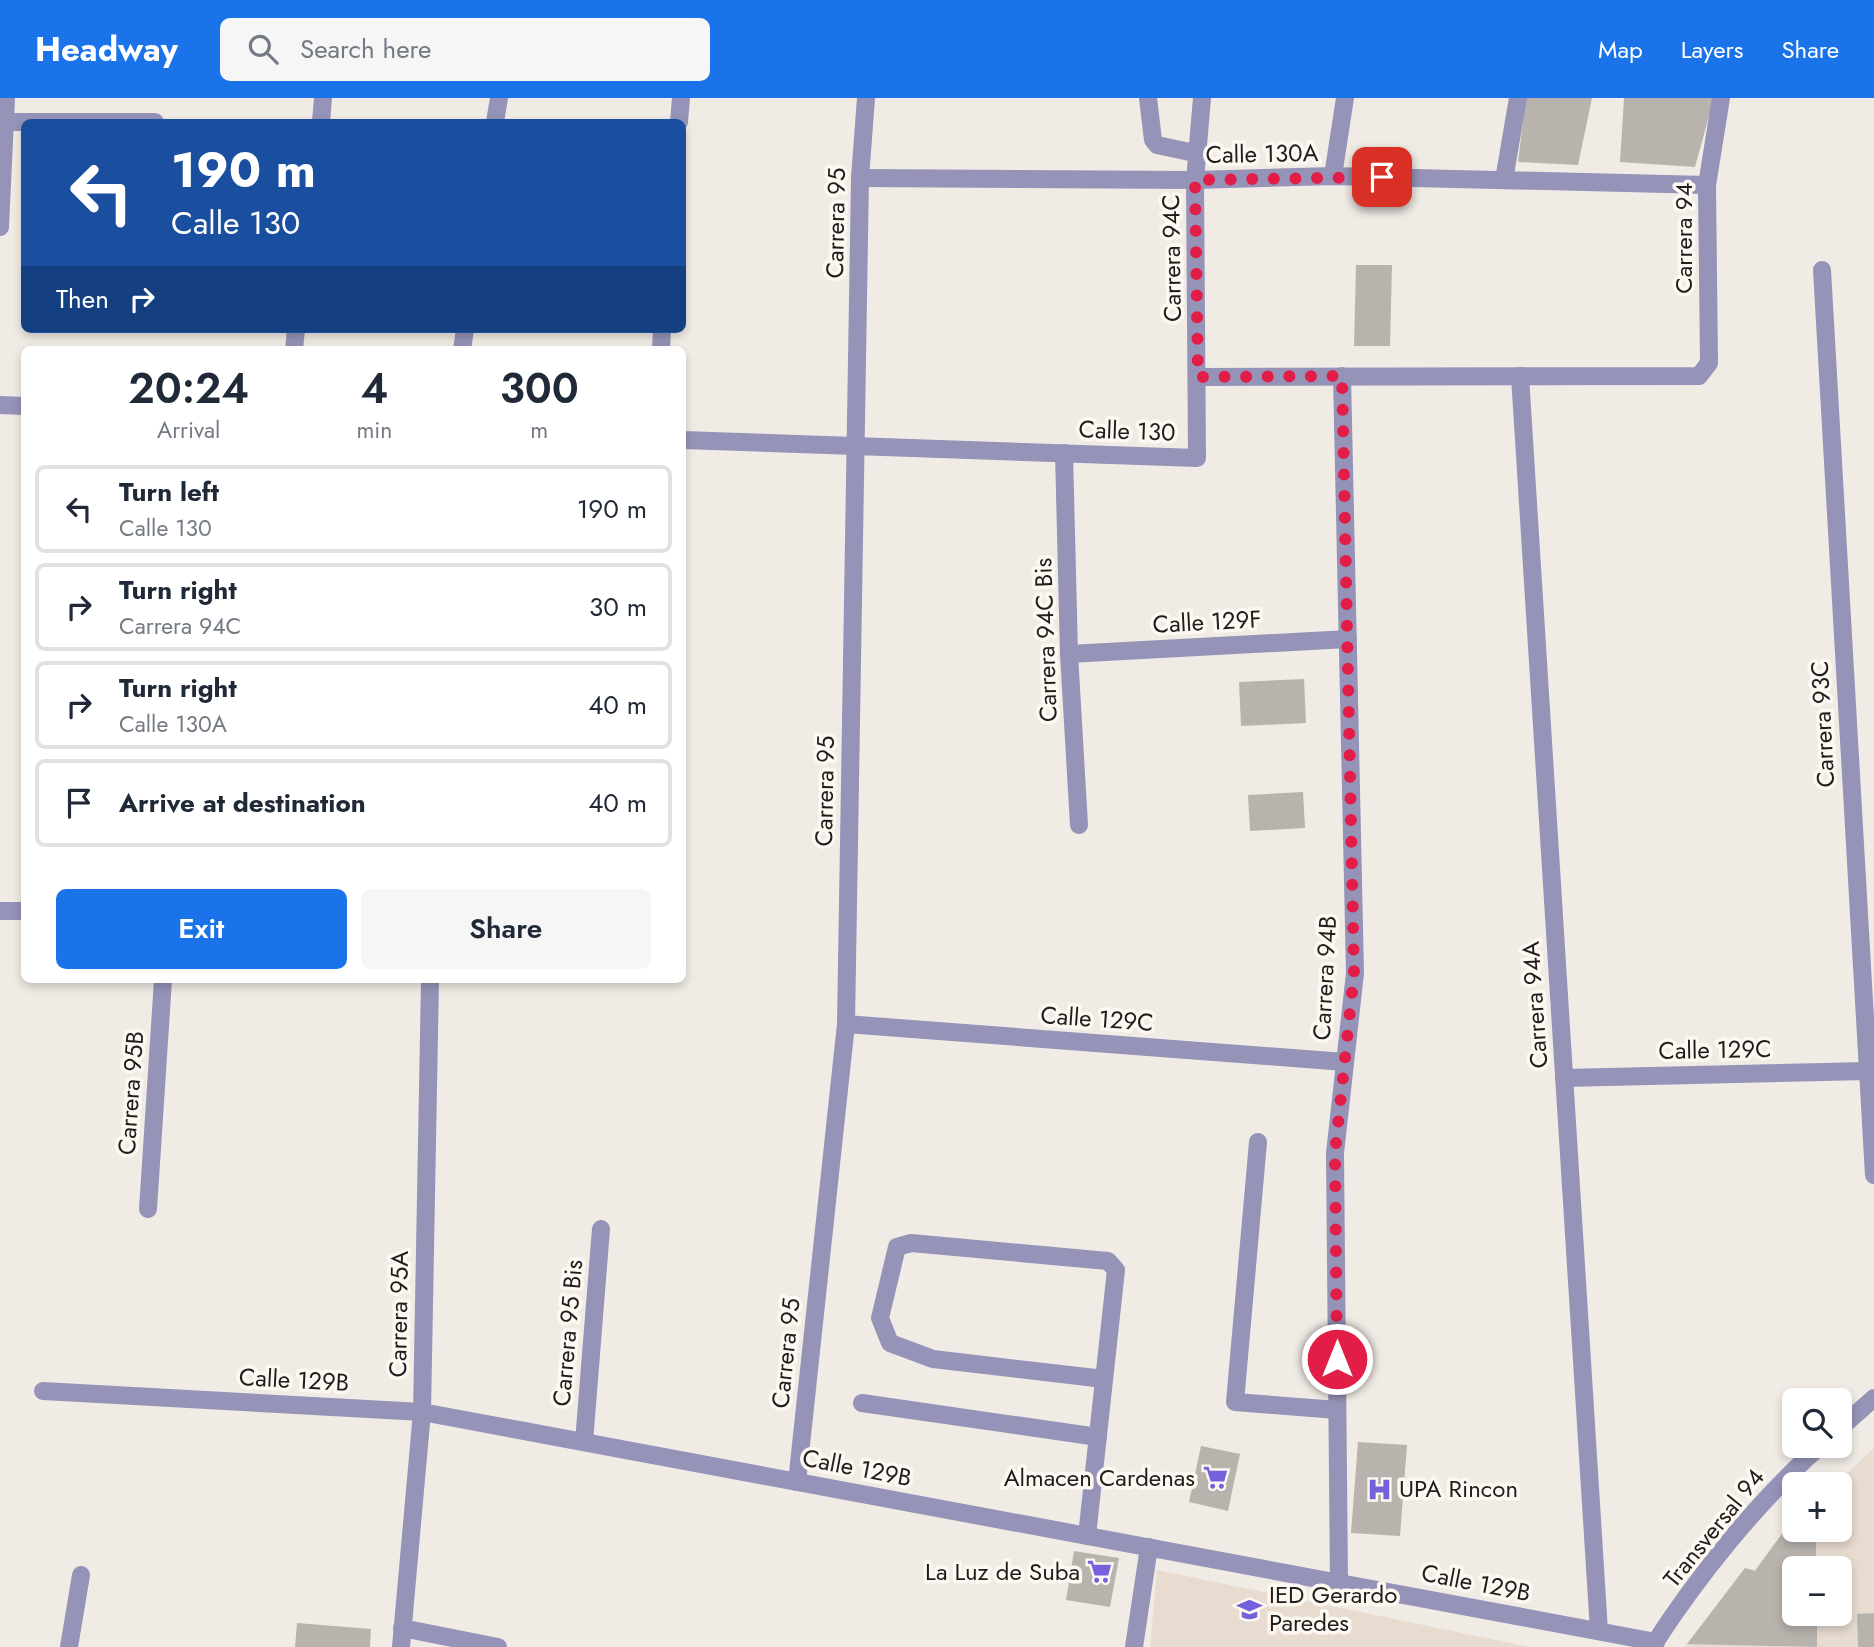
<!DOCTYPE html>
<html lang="en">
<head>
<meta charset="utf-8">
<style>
  body { margin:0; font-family:Jost,sans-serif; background:#f6f6f7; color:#1f2937; height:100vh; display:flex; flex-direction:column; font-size:26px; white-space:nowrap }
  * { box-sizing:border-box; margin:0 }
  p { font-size:23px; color:#747a83 }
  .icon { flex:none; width:38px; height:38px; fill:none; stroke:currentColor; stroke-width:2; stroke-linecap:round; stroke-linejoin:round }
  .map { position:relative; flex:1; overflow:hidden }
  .sheet { position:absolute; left:21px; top:248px; width:665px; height:637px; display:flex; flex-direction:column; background:#fff; border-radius:10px; box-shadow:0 4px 10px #0003 }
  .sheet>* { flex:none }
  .hud { position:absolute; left:21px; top:21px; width:665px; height:214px; border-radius:10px; box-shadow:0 4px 10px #0003; background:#1a4fa0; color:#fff; overflow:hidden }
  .buttons { position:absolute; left:1782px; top:1290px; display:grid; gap:14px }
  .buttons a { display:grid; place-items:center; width:70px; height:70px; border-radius:10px; background:#fff; box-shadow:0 4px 10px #0003; font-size:35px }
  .pin { position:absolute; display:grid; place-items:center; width:60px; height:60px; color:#fff; margin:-30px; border-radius:14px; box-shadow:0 4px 10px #0006 }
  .me { position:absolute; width:77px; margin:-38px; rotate:0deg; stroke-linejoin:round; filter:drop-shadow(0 0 5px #0008) }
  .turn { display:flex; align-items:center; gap:24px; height:147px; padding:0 35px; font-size:32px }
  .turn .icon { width:91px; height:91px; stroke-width:2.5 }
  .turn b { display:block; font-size:49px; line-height:60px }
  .then { display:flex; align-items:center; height:66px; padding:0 35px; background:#0003; gap:14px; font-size:26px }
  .eta { display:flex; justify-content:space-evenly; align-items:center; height:119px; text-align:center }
  .eta b { font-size:42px; font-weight:600; line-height:49px }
  .primary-button { display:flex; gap:14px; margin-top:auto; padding:14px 35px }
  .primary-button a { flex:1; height:80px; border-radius:10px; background:#1a73e8; color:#fff; font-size:28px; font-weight:600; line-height:80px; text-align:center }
  .primary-button a+a { background:#f6f6f7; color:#1f2937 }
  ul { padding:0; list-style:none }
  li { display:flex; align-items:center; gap:21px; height:88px; margin:0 14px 10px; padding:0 21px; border:4px solid #e0e1e3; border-radius:10px }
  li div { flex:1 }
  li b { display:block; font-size:26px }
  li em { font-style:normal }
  header { display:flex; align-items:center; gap:42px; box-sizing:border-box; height:98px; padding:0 35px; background:#1a73e8; color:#fff }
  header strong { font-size:33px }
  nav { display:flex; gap:38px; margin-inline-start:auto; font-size:24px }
  .search { width:490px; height:63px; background:#f6f6f7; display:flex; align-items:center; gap:18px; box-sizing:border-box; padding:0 24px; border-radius:10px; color:#747a83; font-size:26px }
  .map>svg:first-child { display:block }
</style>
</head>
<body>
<header>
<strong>Headway</strong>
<div class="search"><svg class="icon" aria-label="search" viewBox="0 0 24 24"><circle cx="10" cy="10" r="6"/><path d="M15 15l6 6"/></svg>Search here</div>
<nav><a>Map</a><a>Layers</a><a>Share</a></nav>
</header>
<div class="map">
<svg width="1874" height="1549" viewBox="0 0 1874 1549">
  <rect width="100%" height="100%" fill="#f1ebe5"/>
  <!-- built -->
  <g fill="#e8dcd1" fill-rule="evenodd">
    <path d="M1874,1350V1549H1685L1745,1470L1755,1472L1794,1419V1432H1839V1386H1835ZM1794,1470H1839V1516H1794Z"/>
    <polygon points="1157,1472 1530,1549 1150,1549"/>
  </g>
  <!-- building -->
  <g fill="#b9b3ae">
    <polygon points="1526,0 1592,0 1578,67 1518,64"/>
    <polygon points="1624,0 1714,0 1695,69 1620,64"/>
    <polygon points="1356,167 1392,167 1390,248 1354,248"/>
    <polygon points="1304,581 1306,625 1241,628 1239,584"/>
    <polygon points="1303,694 1305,730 1250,733 1248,697"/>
    <polygon points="1358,1344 1407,1347 1400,1438 1351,1435"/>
    <polygon points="1201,1348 1240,1356 1228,1413 1189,1404"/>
    <polygon points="1794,1419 1794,1432 1816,1432 1816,1470 1794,1470 1794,1516 1817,1516 1817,1549 1687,1546 1745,1470 1755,1473"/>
    <polygon points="1074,1453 1119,1460 1110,1509 1066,1502"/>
    <polygon points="1874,1515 1874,1549 1858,1549 1857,1516"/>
    <polygon points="297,1525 371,1531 370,1549 295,1549"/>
  </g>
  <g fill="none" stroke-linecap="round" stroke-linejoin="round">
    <!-- service -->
    <g stroke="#9593b7" stroke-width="18">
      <polyline points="1148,0 1153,42 1157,47 1199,56"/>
      <polyline points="0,307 24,308"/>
      <polyline points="1258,1044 1235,1304 1337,1312"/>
      <polyline points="862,1305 1098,1339"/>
      <polyline points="1087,1438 1116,1172 1108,1163 911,1145 897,1149 880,1220 890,1245 933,1261 1104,1281"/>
    </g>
    <!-- minor -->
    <g stroke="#9593b7" stroke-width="18">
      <polyline points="0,24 155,24"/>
      <polyline points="321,24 323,0"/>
      <polyline points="679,24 681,0"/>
      <polyline points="1333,78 1345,0"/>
      <polyline points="860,80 1195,82 1333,78 1707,87"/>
      <polyline points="1504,82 1518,0"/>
      <polyline points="0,129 6,0"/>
      <polyline points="1822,172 1874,1077"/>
      <polyline points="294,252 296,231"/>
      <polyline points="661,252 662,231"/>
      <polyline points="1520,278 1599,1533"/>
      <polyline points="1197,279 1699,278 1709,265 1707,87 1721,0"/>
      <polyline points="682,342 1197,360 1195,82 1202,0"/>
      <polyline points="1064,355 1069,556 1079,727"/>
      <polyline points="1069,556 1348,541"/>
      <polyline points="846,926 1345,964"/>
      <polyline points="1564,980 1868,973"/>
      <polyline points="148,1111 163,882"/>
      <polyline points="43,1293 422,1314 401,1549"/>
      <polyline points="584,1344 601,1131"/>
      <polyline points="797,1384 846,926 860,80 866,0"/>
      <polyline points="1339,1485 1335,1055 1355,875 1342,278"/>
      <polyline points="402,1530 498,1549"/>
      <polyline points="69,1549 81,1477"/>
      <polyline points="1134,1549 1149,1449"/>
    </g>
    <!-- tertiary -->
    <g stroke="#9593b7" stroke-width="18">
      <polyline points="495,24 499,0"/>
      <polyline points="462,252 465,231"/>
      <polyline points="0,813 24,813"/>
      <polyline points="430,882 422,1314 1656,1544"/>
      <polyline points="1839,1331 1874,1300"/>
      <path d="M1652,1549C1697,1479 1758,1403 1820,1348"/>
    </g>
  </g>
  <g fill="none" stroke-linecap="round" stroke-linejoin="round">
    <!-- route -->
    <polyline stroke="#e11d48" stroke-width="12" stroke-dasharray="0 21.6" points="1337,1261 1335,1055 1354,875 1342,278 1198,279 1195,82 1382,79"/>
  </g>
  <!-- icons -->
  <defs>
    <symbol id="supermarket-bare" viewBox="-9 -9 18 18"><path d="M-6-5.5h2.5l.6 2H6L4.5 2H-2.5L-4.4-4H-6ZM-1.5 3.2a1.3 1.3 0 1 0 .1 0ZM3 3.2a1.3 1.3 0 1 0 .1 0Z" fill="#7661dc" stroke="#fef8f2" stroke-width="2.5" paint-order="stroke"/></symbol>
    <symbol id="hospital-bare" viewBox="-9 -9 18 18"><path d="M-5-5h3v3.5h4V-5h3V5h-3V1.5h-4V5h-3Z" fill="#7661dc" stroke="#fef8f2" stroke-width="2.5" paint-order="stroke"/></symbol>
    <symbol id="school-bare" viewBox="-9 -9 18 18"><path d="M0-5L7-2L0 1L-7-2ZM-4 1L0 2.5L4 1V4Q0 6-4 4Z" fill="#7661dc" stroke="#fef8f2" stroke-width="2.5" paint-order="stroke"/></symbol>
  </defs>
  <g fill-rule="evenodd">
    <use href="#supermarket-bare" x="1198" y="1362" width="35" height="35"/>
    <use href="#hospital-bare" x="1362" y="1374" width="35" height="35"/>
    <use href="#supermarket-bare" x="1082" y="1456" width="35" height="35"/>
    <use href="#school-bare" x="1232" y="1494" width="35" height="35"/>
  </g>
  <g text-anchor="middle" stroke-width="7" stroke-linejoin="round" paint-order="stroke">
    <!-- street labels -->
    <g font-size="24" fill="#201d1b" stroke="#fef8f2">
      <text transform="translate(1262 56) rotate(-1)" y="8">Calle 130A</text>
      <text transform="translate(836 125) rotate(-89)" y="8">Carrera 95</text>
      <text transform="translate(1684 140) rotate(-90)" y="8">Carrera 94</text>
      <text transform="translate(1172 160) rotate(-91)" y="8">Carrera 94C</text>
      <text transform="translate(1127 333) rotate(2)" y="8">Calle 130</text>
      <text transform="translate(1207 524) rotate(-3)" y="8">Calle 129F</text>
      <text transform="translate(1046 542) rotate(-92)" y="8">Carrera 94C Bis</text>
      <text transform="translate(1823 626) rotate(-93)" y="8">Carrera 93C</text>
      <text transform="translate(825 693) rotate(-89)" y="8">Carrera 95</text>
      <text transform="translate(1325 880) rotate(-87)" y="8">Carrera 94B</text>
      <text transform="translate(1535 907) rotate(-94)" y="8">Carrera 94A</text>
      <text transform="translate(1097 921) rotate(4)" y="8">Calle 129C</text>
      <text transform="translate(1715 952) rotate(-1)" y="8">Calle 129C</text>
      <text transform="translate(131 995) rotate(-86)" y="8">Carrera 95B</text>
      <text transform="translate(399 1216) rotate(-89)" y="8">Carrera 95A</text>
      <text transform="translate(568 1235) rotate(-85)" y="8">Carrera 95 Bis</text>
      <text transform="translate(786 1255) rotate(-84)" y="8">Carrera 95</text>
      <text transform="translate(294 1282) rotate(3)" y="8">Calle 129B</text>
      <text transform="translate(857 1370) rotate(11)" y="8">Calle 129B</text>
      <text transform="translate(1714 1430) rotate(-51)" y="8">Transversal 94</text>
      <text transform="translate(1476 1485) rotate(11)" y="8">Calle 129B</text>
    </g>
    <!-- poi labels -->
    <g font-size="24" fill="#201d1b" stroke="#fef8f2" text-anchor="end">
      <text x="1195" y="1388">Almacen Cardenas</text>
      <text x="1399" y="1399" text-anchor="start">UPA Rincon</text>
      <text x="1080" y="1482">La Luz de Suba</text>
      <text x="1269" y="1505" text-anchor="start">IED Gerardo<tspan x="1269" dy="28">Paredes</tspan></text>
    </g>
  </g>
</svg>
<div class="buttons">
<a><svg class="icon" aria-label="search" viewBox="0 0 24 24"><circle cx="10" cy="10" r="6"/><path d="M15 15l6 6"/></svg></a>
<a>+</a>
<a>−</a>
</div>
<div class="pin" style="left:1382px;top:79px;background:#d93025"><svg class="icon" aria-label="arrive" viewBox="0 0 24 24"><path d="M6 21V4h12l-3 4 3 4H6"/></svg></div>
<svg class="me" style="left:1337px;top:1261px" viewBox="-20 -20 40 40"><circle r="17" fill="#e11d48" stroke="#fff" stroke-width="3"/><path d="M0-11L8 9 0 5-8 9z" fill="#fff"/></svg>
<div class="hud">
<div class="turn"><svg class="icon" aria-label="left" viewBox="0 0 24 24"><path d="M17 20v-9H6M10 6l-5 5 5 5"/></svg><div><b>190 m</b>Calle 130</div></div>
<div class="then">Then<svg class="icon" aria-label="right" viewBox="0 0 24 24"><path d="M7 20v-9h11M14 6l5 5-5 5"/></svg></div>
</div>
<section class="sheet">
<div class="eta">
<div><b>20:24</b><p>Arrival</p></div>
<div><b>4</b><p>min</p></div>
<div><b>300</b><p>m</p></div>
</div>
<ul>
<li><svg class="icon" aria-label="left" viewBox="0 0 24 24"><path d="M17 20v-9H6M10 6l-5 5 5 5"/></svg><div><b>Turn left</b><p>Calle 130</p></div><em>190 m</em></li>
<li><svg class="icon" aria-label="right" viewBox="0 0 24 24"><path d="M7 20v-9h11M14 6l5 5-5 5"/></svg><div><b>Turn right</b><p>Carrera 94C</p></div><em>30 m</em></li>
<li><svg class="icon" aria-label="right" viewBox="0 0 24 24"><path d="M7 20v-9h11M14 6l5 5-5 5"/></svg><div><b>Turn right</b><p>Calle 130A</p></div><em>40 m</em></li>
<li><svg class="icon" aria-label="arrive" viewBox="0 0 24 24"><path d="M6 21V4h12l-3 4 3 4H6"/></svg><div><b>Arrive at destination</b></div><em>40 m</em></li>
</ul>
<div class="primary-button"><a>Exit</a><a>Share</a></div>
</section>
</div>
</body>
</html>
